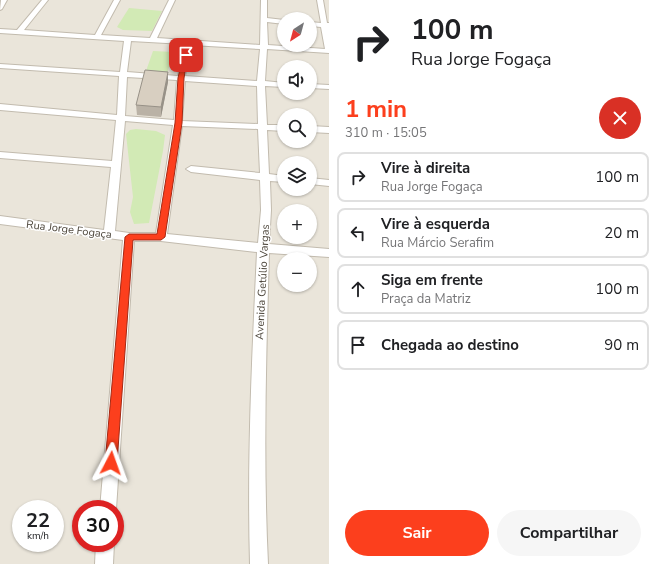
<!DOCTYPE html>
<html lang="pt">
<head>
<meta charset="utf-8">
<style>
  body { margin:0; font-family:"Nunito Sans",sans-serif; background:#f6f6f6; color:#202124; height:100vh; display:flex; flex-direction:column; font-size:15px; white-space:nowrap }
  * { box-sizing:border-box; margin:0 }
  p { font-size:13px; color:#757577 }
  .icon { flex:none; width:22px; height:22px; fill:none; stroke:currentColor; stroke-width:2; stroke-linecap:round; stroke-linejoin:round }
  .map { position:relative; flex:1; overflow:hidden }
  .drawer { display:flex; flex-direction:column; background:#fff; width:328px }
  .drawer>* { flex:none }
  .guide { background:#fff; color:#202124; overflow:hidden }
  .needle { width:26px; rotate:216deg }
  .tools { position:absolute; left:277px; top:12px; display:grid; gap:8px }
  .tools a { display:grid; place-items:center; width:40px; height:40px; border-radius:50%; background:#fff; box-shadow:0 1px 3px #0004; font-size:20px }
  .speed { position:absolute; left:12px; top:500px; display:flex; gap:8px; font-size:20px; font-weight:700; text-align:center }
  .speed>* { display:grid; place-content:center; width:52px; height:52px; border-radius:50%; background:#fff; box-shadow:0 1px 3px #0004; line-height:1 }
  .speed small { font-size:10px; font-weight:400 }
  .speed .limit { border:6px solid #d22; background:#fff; color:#111 }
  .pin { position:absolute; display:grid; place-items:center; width:34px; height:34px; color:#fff; margin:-17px; border-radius:8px; box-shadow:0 2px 6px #0006 }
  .me { position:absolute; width:44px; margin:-22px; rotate:4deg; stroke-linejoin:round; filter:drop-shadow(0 0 3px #0008) }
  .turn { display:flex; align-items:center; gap:14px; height:84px; padding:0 16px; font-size:18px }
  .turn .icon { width:52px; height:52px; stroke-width:2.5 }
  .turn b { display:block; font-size:28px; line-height:34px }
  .round { display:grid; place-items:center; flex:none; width:42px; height:42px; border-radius:21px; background:#f6f6f6 }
  .headline { display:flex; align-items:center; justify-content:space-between; height:68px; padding:0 16px }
  h1 { font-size:24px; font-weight:700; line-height:30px; color:#fc3f1d }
  .cta { display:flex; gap:8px; margin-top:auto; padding:8px 16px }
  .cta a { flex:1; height:46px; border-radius:24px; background:#fc3f1d; color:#fff; font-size:16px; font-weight:700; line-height:46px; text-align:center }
  .cta a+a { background:#f6f6f6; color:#202124 }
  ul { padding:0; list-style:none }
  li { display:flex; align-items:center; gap:12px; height:50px; margin:0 8px 6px; padding:0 8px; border:2px solid #e0e0e0; border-radius:8px }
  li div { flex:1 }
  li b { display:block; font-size:15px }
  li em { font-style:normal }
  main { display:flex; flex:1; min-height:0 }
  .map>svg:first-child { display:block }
</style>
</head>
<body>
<main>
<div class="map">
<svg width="329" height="564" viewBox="0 0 329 564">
  <rect width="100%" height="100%" fill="#f6f3ec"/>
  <!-- residential -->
  <path fill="#eae5da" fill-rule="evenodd" d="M0,0H329V564H0ZM284,19H310V45H284ZM284,67H310V93H284ZM284,115H310V141H284ZM284,163H310V189H284ZM284,211H310V237H284ZM284,259H310V285H284ZM21,509H55V543H21ZM81,509H115V543H81Z"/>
  <!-- green -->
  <g fill="#d2eab5">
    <polygon points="129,8 162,11 152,31 123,30 117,27"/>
    <polygon points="153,51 174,52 167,73 146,71"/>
    <polygon points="136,129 156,131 165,135 163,151 149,223 134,224 130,212 133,197 126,134 130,130"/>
  </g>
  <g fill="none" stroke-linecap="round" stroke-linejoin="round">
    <defs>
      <g id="minor">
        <polygon points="1,0 7,0 2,9 0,10"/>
        <path d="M42,0H48L24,30L95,35L114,0H120L101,35L150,38L169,0H175L157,38L260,45L261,0H267V18L284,20V24L267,22L268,45L325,49L321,27L310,26V22L321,23L317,0H323L327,23H329V53L267,49L265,81L284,83V87L265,86L267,125H284V131L267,130L269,174L284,176V182L270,181L271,210L269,244L329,249V257L269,253C266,357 263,460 268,564H250C247,460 252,356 257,252L161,241H134L116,509L115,512V509H100L123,240L0,224V216L104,230L111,167L0,158V152L112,161L116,120L0,110V104L117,115L119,76L0,68V64L120,72L124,41L0,33V29L17,30ZM131,41L184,44L178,76L127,72ZM191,45L260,49L257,81L185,76ZM127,77L177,80L174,120L125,116ZM185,81L257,86L258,124L182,121ZM125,121L173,125L156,233H129L115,231ZM182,126L258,129L260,173L191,166L186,169L191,172L260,180L261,210L258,243L167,234Z"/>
        <polygon points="310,84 329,85 329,89 310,88"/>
        <polygon points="310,126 329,127 329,133 310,132"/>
        <polygon points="310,178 329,180 329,186 310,184"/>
        <polygon points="96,543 114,543 113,564 95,564"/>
      </g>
    </defs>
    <!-- minor casing -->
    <use href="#minor" stroke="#c2bbae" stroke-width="2"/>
    <!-- minor -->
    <use href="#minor" fill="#fff" fill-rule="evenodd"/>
  </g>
  <!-- wall -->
  <polygon fill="#bab2a6" points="168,82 161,117 137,115 136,105"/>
  <!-- shaded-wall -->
  <polygon fill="#979187" points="168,72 168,82 161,117 161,107"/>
  <!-- building -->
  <polygon fill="#d8cfc1" stroke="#979187" points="145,70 168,72 161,107 136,105"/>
  <!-- route -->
  <polygon fill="#fc3f1d" stroke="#a42913" points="186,53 188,55 184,78 182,123 165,237 161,240 133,240 117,463 115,467 111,469 107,467 105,463 125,237 129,234 157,234 175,123 178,78 183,55"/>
  <g text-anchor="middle" stroke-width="3" stroke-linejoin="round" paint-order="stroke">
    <!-- street labels -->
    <g font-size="11" fill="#4b4439" stroke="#fff">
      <text transform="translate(69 229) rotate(7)" y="4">Rua Jorge Fogaça</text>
      <text transform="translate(262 282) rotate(-87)" y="4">Avenida Getúlio Vargas</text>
    </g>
  </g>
</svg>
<div class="tools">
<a><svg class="needle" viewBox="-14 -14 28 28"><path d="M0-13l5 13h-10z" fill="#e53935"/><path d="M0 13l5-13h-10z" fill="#757577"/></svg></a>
<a><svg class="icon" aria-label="sound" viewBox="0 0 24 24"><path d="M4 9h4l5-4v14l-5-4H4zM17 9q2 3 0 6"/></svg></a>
<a><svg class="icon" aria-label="search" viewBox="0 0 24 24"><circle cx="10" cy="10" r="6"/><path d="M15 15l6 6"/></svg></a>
<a><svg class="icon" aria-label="layers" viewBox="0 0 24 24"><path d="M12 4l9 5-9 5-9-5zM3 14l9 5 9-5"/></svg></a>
<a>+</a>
<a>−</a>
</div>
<div class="speed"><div>22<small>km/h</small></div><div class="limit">30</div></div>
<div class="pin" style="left:186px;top:55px;background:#d93025"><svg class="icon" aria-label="arrive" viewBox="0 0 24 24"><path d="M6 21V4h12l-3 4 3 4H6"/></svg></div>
<svg class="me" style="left:111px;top:463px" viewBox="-20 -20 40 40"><path d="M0-17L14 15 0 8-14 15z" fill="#fc3f1d" stroke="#fff" stroke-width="4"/></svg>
</div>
<section class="drawer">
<div class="guide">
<div class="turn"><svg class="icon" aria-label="right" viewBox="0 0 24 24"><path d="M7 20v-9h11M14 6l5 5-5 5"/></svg><div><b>100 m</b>Rua Jorge Fogaça</div></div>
</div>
<div class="headline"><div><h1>1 min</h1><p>310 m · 15:05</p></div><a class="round" style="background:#d93025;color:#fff"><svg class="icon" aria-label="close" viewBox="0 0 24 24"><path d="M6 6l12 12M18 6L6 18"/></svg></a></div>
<ul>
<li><svg class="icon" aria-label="right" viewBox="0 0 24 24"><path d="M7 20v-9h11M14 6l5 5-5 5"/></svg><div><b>Vire à direita</b><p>Rua Jorge Fogaça</p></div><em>100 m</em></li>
<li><svg class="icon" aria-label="left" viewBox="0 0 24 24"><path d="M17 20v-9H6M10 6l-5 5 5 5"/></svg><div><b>Vire à esquerda</b><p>Rua Márcio Serafim</p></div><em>20 m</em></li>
<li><svg class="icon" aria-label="ahead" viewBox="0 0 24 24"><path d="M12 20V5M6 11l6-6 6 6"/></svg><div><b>Siga em frente</b><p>Praça da Matriz</p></div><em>100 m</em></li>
<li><svg class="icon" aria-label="arrive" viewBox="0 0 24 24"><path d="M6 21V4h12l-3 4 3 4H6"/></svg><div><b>Chegada ao destino</b></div><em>90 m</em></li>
</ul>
<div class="cta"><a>Sair</a><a>Compartilhar</a></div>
</section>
</main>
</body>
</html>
